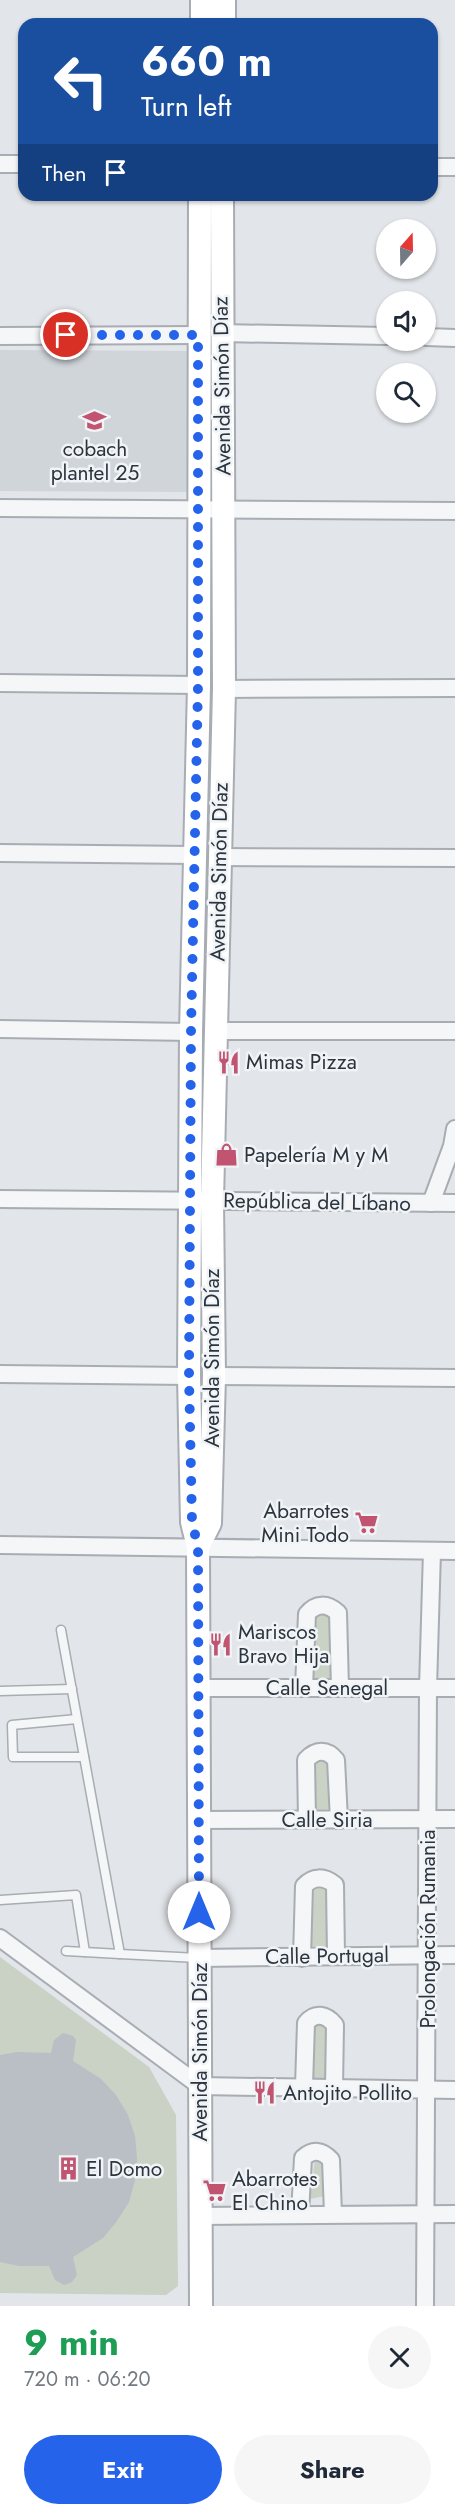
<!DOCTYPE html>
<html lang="en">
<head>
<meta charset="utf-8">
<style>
  body { margin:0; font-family:Jost,sans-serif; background:#f6f6f7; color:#1f2937; height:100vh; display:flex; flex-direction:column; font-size:22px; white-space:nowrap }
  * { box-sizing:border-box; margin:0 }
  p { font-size:20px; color:#747a83 }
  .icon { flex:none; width:33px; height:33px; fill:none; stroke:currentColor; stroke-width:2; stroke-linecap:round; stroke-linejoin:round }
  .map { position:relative; height:2306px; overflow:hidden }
  .panel { display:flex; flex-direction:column; background:#fff; flex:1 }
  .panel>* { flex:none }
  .guide { position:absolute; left:18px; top:18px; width:420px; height:183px; border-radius:18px; box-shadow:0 2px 4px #0004; background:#1a4fa0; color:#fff; overflow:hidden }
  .needle { width:39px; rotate:20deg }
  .tools { position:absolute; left:376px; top:219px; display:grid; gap:12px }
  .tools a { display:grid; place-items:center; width:60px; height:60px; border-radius:50%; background:#fff; box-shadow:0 2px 4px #0004; font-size:30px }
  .pin { position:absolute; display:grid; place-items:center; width:51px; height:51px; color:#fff; margin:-26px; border:3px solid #fff; border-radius:50%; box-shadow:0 2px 6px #0007 }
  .me { position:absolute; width:66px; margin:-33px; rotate:0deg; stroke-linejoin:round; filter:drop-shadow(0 0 4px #0008) }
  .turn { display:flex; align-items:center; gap:21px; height:126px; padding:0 24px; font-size:27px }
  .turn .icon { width:78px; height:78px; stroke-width:2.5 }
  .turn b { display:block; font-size:42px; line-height:51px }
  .then { display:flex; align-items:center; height:57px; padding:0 24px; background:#0003; gap:12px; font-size:22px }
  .round { display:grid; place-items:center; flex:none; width:63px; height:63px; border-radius:32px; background:#f6f6f7 }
  .head { display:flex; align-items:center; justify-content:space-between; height:102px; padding:0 24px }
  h1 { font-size:36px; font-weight:700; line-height:45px; color:#1e9e55 }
  .action { display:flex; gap:12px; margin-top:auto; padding:12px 24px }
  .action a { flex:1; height:69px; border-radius:36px; background:#2563eb; color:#fff; font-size:24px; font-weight:700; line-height:69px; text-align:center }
  .action a+a { background:#f6f6f7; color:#1f2937 }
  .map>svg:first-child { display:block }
</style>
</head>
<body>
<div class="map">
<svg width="455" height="2306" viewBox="0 0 455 2306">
  <rect width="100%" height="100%" fill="#e2e5e9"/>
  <!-- built -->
  <polygon fill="#d0d5da" points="0,350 190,351 190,492 0,491"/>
  <!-- green -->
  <g fill="#c9d2c4">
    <polygon points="332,1612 334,1678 311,1678 310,1614"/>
    <polygon points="311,1754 332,1755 332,1809 312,1810"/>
    <polygon points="313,1887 335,1890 334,1947 311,1946"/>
    <polygon points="0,1957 149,2067 176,2115 178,2286 166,2295 0,2293"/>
    <polygon points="312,2019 337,2020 328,2083 309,2081"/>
    <polygon points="316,2150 328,2154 325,2196 310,2199"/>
  </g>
  <!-- building -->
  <polygon fill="#b9bfc5" points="63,2033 73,2036 76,2040 73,2061 101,2079 116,2095 128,2115 135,2136 137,2158 135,2180 129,2202 117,2221 103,2238 73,2257 77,2275 72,2282 64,2285 55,2280 49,2266 19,2266 0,2262 0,2055 17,2052 51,2053 54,2040"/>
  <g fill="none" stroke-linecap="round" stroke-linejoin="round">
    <defs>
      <g id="lane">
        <polyline points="61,1630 120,1954 198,1958"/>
        <polyline points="0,1691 72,1689"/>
        <polyline points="77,1719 12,1725 13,1757 84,1757"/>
        <polyline points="0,1900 76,1895 85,1952"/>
        <polyline points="66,1951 120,1954"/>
      </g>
      <g id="street">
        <polyline points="0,164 24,164"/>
        <polyline points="432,167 455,167"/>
        <polyline points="221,333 387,336"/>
        <polyline points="0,336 198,335"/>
        <polyline points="426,337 455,338"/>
        <polyline points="0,508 455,511"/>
        <polyline points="0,683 199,685"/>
        <polyline points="224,689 455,688"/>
        <polyline points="0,853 194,855"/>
        <polyline points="219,857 455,858"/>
        <polyline points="0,1029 191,1032"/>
        <polyline points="216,1031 455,1031"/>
        <polyline points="0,1199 455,1203"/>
        <polyline points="431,1203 452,1146 455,1129"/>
        <polyline points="0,1374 189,1376"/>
        <polyline points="214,1376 455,1378"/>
        <polyline points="0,1545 455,1551"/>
        <polyline points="198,1688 455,1688"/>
        <path d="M304,1688L307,1614C316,1603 327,1603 338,1613L340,1688"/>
        <polyline points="199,1820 455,1819"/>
        <path d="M307,1820L306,1760C316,1749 327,1749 336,1760L339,1820"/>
        <polyline points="0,1938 200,2086 455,2090"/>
        <polyline points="199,1958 455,1955"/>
        <path d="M302,1958L304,1886C313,1876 324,1876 335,1885L336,1956"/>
        <path d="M304,2087L306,2023C315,2012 326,2014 335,2025L334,2088"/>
        <path d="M300,2214L303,2158C313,2149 322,2150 331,2160L333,2214"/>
        <polyline points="201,2216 455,2214"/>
        <polyline points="425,2306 428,1688 432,1551"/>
      </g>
      <g id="secondary">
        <polyline points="202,24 202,0"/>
        <polyline points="224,24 224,0"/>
        <polyline points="200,195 199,685 191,1032 189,1376 192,1522 198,1547 201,2306"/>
        <polyline points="198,1547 210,1523 214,1376 212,1201 224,689 222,195"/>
      </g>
    </defs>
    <!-- lane casing -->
    <use href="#lane" stroke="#a8adb3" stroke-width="11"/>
    <!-- street casing -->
    <use href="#street" stroke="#a8adb3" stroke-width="20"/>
    <!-- secondary casing -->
    <use href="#secondary" stroke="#a8adb3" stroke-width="26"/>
    <!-- lane -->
    <use href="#lane" stroke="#f4f6f7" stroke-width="8"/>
    <!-- street -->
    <use href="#street" stroke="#f4f6f7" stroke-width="16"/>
    <!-- secondary -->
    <use href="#secondary" stroke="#fff" stroke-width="22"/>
  </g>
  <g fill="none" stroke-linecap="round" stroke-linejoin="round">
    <!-- route -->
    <polyline stroke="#2563eb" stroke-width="10" stroke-dasharray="0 18" points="66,335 198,335 198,685 191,1032 189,1376 192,1522 198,1547 199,1912"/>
  </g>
  <!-- icons -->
  <defs>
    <symbol id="school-bare" viewBox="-9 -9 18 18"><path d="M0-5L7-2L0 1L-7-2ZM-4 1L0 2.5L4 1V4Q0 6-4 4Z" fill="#c05471" stroke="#f1f4f6" stroke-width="2.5" paint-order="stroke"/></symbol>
    <symbol id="restaurant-bare" viewBox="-9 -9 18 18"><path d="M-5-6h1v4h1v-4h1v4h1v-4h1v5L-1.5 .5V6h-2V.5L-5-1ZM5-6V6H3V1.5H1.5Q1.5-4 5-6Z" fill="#c05471" stroke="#f1f4f6" stroke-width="2.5" paint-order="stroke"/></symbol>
    <symbol id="shop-bare" viewBox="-9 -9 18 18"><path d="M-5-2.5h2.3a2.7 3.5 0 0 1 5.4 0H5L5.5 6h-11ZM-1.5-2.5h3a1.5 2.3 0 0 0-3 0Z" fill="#c05471" stroke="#f1f4f6" stroke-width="2.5" paint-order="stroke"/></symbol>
    <symbol id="supermarket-bare" viewBox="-9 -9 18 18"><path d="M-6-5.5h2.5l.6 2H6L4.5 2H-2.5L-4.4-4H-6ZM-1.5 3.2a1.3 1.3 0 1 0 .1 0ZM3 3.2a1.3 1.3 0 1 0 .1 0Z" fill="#c05471" stroke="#f1f4f6" stroke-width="2.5" paint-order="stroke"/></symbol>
    <symbol id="building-bare" viewBox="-9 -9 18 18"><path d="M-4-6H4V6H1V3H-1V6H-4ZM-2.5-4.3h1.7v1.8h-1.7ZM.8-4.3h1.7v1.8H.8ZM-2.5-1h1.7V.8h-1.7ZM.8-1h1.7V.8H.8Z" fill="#c05471" stroke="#f1f4f6" stroke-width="2.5" paint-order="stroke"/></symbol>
  </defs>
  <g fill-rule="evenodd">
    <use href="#school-bare" x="78" y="404" width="33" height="33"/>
    <use href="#restaurant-bare" x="212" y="1046" width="33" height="33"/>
    <use href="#shop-bare" x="210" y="1138" width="33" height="33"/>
    <use href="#supermarket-bare" x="350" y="1506" width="33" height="33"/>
    <use href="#restaurant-bare" x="204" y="1628" width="33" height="33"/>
    <use href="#restaurant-bare" x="248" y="2076" width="33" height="33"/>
    <use href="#building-bare" x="52" y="2152" width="33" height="33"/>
    <use href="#supermarket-bare" x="198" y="2174" width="33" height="33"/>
  </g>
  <g text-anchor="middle" stroke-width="5" stroke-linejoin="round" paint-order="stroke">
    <!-- street labels -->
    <g font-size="21" fill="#2c353f" stroke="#f1f4f6">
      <text transform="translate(222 386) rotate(-91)" y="7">Avenida Simón Díaz</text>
      <text transform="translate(219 872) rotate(-89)" y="7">Avenida Simón Díaz</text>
      <text transform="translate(317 1202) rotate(1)" y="7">República del Líbano</text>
      <text transform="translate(212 1358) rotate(-90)" y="7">Avenida Simón Díaz</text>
      <text x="327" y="1695">Calle Senegal</text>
      <text x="327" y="1827">Calle Siria</text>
      <text transform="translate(428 1929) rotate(-90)" y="7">Prolongación Rumania</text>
      <text transform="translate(327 1956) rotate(-1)" y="7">Calle Portugal</text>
      <text transform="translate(200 2052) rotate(-90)" y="7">Avenida Simón Díaz</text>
    </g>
    <!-- poi labels -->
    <g font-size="21" fill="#2c353f" stroke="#f1f4f6" text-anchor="start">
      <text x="95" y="456" text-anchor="middle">cobach<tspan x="95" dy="24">plantel 25</tspan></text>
      <text x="246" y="1069">Mimas Pizza</text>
      <text x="244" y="1162">Papelería M y M</text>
      <text x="349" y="1518" text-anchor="end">Abarrotes<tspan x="349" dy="24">Mini Todo</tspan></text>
      <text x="238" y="1639">Mariscos<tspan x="238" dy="24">Bravo Hija</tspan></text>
      <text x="283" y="2100">Antojito Pollito</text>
      <text x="86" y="2176">El Domo</text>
      <text x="232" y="2186">Abarrotes<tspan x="232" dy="24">El Chino</tspan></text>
    </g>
  </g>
</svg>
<div class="tools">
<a><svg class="needle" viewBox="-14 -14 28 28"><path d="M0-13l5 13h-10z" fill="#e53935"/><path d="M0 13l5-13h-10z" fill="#747a83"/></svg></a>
<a><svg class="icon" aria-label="sound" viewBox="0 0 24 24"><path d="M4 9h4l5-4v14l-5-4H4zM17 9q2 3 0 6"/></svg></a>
<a><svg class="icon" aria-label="search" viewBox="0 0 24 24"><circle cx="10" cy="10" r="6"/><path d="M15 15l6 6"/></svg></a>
</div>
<div class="pin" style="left:66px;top:335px;background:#d93025"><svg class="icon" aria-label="arrive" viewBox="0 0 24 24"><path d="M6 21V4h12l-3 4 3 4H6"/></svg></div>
<svg class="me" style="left:199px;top:1912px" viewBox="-20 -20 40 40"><circle r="19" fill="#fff"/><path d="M0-13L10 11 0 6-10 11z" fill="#2563eb"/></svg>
<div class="guide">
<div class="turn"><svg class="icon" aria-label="left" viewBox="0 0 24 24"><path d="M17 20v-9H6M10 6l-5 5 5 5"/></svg><div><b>660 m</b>Turn left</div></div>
<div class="then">Then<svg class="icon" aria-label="arrive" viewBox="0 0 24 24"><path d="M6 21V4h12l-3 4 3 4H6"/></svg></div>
</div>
</div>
<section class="panel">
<div class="head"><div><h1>9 min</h1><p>720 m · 06:20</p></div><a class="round"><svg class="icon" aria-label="close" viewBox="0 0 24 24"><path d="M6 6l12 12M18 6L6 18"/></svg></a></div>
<div class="action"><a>Exit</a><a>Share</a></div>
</section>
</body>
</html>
